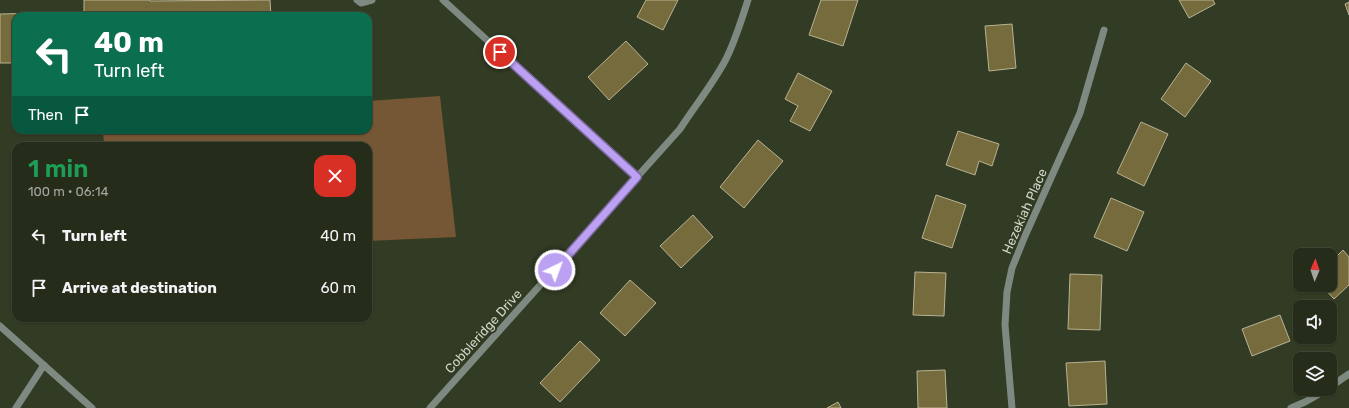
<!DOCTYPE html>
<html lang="en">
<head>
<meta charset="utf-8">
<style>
  body { margin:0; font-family:Rubik,sans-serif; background:#2e3423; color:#f1f3f6; height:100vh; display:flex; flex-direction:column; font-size:15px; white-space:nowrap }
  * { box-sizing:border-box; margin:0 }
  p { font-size:13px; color:#a4a7a2 }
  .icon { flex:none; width:22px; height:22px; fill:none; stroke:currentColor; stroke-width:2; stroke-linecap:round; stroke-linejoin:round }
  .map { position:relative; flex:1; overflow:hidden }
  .sheet { position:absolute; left:12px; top:142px; width:360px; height:180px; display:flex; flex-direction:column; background:#262c1a; border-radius:12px; box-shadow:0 1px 3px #0004,0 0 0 1px #424839 }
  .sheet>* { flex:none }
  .guide { position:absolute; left:12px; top:12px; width:360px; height:122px; border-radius:12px; box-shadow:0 1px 3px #0004,0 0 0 1px #424839; background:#0b6e4f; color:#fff; overflow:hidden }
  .needle { width:26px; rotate:2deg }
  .buttons { position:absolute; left:1293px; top:248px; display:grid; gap:8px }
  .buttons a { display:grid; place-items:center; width:44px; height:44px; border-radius:8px; background:#262c1a; box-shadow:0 1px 3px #0004,0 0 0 1px #424839; font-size:20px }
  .pin { position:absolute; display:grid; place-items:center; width:34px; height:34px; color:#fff; margin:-17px; border:2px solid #fff; border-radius:50%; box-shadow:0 1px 4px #0007 }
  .me { position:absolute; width:44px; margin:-22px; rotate:42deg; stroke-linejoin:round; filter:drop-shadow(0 0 3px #0008) }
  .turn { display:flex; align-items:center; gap:14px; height:84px; padding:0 16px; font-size:18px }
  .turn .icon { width:52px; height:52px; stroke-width:2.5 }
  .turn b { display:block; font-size:28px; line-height:34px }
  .then { display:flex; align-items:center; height:38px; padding:0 16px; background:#0003; gap:8px; font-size:15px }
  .round { display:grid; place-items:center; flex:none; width:42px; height:42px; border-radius:12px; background:#2e3423 }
  .head { display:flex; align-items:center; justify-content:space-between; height:68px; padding:0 16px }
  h1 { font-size:24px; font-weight:600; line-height:30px; color:#1e9e55 }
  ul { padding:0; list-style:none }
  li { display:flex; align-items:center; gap:12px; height:52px; padding:0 16px }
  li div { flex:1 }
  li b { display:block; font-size:15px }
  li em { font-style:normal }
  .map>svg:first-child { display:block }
</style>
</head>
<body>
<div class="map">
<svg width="1349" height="408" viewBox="0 0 1349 408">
  <rect width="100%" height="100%" fill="#323b23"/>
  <!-- green -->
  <polygon fill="#765735" points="440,96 456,237 368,241 368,146 104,146 103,130 368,130 368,101"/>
  <!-- building -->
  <g fill="#766b3c" stroke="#b9b294">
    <polygon points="84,0 150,0 150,1 270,0 271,16 16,16 16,63 0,63 0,14 84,12"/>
    <polygon points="646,0 678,0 663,30 637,17"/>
    <polygon points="821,0 858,0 843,46 809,35"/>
    <polygon points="1179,0 1213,0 1215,4 1189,18"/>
    <polygon points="1349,2 1349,15 1345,4"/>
    <polygon points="1012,24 1016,68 989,71 985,26"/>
    <polygon points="626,41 648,64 609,100 588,77"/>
    <polygon points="1186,63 1211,81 1185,117 1161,99"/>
    <polygon points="798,73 832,91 810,131 790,121 798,106 785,99"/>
    <polygon points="1141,122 1168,134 1144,186 1117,173"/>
    <polygon points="958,131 999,144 992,166 979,161 975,175 946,165"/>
    <polygon points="758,140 783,161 744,208 720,187"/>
    <polygon points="936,195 966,205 952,248 922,238"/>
    <polygon points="1111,198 1144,212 1127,251 1094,237"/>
    <polygon points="693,215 713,237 681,268 660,246"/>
    <polygon points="1343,250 1349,257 1349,285 1334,299 1321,285 1330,285 1330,263"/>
    <polygon points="915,272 946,273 944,316 913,315"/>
    <polygon points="1070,274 1102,275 1100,330 1068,329"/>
    <polygon points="630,280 656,303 625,336 600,313"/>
    <polygon points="1280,315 1290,341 1252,356 1242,329"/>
    <polygon points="580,341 600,360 560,402 540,383"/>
    <polygon points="1105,361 1107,404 1069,406 1066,363"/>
    <polygon points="945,370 947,408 918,408 917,371"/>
    <polygon points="838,402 841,408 827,408"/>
  </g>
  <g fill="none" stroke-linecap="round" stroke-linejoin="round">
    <!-- minor -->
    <g stroke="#7e8a81" stroke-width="7">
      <polyline points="357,0 361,3 372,0"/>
      <polyline points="443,0 637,177"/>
      <polyline points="0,326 92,408"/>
      <polyline points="1330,387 1349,374"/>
      <polyline points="16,408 44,365"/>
      <path d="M430,408L680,129C695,106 712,85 725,61C735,42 741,21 748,0"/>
      <polyline points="1012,408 1005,325 1007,292 1012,268 1025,236 1080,113 1104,30"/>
      <polyline points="1291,408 1305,402 1328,389"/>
    </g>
  </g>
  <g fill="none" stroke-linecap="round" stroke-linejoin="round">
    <defs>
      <polyline id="route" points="500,52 637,177 555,270"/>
    </defs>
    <!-- route casing -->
    <use href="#route" stroke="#7a689d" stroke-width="10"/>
    <!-- route -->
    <use href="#route" stroke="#bca0f2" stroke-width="7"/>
  </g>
  <g text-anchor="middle" stroke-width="4" stroke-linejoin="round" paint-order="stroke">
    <!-- street labels -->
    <g font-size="13" fill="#d0d7c8" stroke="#323b23">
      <text transform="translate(1024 211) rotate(-66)" y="5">Hezekiah Place</text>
      <text transform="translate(483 331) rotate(-48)" y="5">Cobbleridge Drive</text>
    </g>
  </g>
</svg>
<div class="buttons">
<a><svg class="needle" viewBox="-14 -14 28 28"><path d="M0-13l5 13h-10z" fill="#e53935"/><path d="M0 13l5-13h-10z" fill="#a4a7a2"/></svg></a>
<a><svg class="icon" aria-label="sound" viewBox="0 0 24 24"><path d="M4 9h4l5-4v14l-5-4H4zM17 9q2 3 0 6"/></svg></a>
<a><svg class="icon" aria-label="layers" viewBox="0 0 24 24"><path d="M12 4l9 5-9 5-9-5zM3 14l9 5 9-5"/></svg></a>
</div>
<div class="pin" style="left:500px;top:52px;background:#d93025"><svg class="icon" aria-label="arrive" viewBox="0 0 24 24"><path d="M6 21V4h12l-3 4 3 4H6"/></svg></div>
<svg class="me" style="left:555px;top:270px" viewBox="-20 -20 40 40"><circle r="17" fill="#bca0f2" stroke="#fff" stroke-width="3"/><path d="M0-11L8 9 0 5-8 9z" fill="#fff"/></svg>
<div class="guide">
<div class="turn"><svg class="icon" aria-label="left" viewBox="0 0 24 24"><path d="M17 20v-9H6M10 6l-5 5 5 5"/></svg><div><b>40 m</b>Turn left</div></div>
<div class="then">Then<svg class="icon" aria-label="arrive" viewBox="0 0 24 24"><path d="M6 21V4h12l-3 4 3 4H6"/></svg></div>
</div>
<section class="sheet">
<div class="head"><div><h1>1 min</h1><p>100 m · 06:14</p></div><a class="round" style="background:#d93025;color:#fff"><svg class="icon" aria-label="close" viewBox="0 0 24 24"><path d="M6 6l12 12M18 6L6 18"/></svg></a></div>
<ul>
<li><svg class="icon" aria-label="left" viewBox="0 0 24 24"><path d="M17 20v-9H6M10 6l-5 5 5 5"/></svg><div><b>Turn left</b></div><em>40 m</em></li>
<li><svg class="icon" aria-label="arrive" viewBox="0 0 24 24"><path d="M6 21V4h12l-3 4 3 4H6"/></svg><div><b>Arrive at destination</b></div><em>60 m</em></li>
</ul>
</section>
</div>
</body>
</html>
